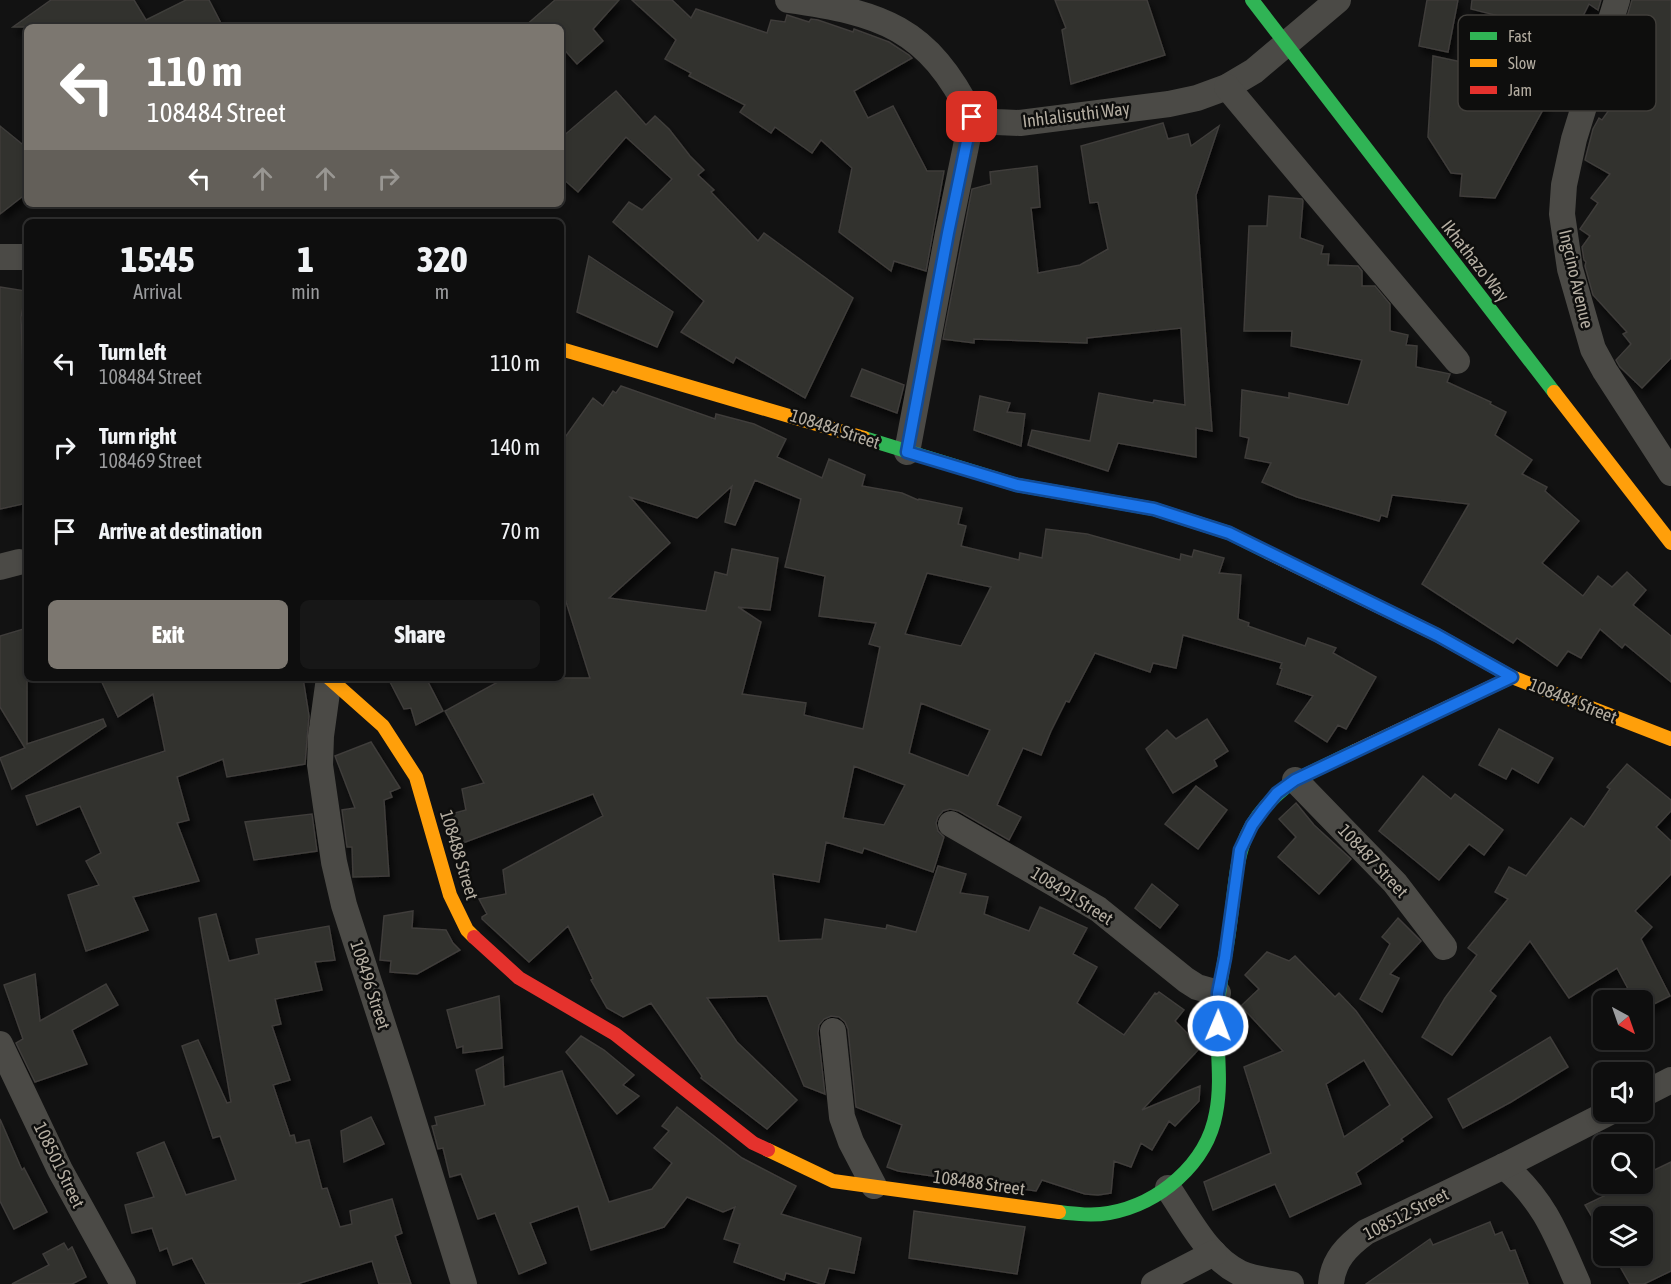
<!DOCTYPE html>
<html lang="en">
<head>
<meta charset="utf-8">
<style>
  body { margin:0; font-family:"Asap Condensed",sans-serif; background:#171717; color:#f1f3f6; height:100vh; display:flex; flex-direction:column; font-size:22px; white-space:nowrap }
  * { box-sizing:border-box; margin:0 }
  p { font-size:20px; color:#9b9c9e }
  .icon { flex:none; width:33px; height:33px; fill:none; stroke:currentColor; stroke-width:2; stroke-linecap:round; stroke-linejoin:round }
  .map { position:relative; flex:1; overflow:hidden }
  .sheet { position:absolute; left:24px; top:219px; width:540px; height:462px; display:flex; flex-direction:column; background:#0e0e0e; border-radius:9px; box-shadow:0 3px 9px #0003,0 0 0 2px #2e2e2e }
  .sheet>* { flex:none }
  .hud { position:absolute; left:24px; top:24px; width:540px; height:183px; border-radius:9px; box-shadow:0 3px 9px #0003,0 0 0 2px #2e2e2e; background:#7c7770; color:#fff; overflow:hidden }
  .needle { width:39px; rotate:140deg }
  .controls { position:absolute; left:1593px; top:990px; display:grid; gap:12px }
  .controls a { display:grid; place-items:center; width:60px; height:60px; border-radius:9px; background:#0e0e0e; box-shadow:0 3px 9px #0003,0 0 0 2px #2e2e2e; font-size:30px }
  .pin { position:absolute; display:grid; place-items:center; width:51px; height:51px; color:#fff; margin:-26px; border-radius:12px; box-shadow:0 3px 9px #0006 }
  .me { position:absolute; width:66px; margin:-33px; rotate:1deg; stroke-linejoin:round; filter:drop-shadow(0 0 4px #0008) }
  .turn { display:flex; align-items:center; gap:21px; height:126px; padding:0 24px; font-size:27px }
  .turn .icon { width:78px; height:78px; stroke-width:2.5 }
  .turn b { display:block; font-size:42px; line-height:51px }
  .lanes { display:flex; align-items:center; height:57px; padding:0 24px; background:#0003; justify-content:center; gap:30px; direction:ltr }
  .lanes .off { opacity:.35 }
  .eta { display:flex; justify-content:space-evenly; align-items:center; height:102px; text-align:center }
  .eta b { font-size:36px; font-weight:800; line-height:42px }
  .primary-button { display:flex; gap:12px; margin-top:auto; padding:12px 24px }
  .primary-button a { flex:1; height:69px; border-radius:9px; background:#7c7770; color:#fff; font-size:24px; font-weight:800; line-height:69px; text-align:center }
  .primary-button a+a { background:#171717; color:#f1f3f6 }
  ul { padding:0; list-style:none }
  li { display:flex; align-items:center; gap:18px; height:84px; padding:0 24px }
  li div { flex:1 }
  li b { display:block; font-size:22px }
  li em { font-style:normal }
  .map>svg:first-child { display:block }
</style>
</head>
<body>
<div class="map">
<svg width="1671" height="1284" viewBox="0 0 1671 1284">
  <defs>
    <filter id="shadow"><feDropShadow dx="3.5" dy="6" stdDeviation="3" flood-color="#0009"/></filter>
  </defs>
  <rect width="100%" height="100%" fill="#121212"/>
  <!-- building -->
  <g fill="#30302e" stroke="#3f3d3a" stroke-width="1.5" fill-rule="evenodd" filter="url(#shadow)">
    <polygon points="51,0 134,0 146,20 186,0 209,0 223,27 13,27"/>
    <polygon points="555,0 619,0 593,29 603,41 577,64 561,46 561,27 524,27"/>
    <polygon points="632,0 672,0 691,18 696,9 767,33 771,20 785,22 787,15 809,22 811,19 818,20 853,32 854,29 889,42 909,55 912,58 854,91 868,118 893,106 927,171 944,171 926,271 894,261 891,271 839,232 852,168 821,140 812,153 775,127 771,133 740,112 745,105 689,76 691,73 665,59 676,40"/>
    <polygon points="1055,0 1147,0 1165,55 1071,84 1062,30 1066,28"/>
    <polygon points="1427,0 1458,0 1448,52 1419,46"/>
    <polygon points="1472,0 1601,0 1598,10 1589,4 1564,54 1571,58 1495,198 1460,196 1462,174 1451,173 1428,137 1433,56 1499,70 1519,21 1471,9"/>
    <polygon points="1632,0 1671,0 1671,358 1642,388 1620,367 1616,360 1631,344 1623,334 1627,332 1593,295 1585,266 1586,262 1584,260 1582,247 1590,236 1580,229 1598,203 1591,198 1610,174 1585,160 1593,129 1599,118 1602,120 1634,75 1615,60 1636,34 1624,27"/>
    <polygon points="616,91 646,125 655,116 669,129 690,156 704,170 698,175 714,190 711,192 758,241 764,233 853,298 805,398 736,357 733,363 681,332 704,301 613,222 629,202 642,210 672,179 626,137 578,192 561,177 561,138"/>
    <polygon points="1163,123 1168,139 1188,134 1191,146 1219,126 1196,195 1212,431 1196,428 1196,457 1118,443 1108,471 1028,445 1032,430 1090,441 1099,393 1153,403 1154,400 1185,405 1181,328 1087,338 1087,343 974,339 974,343 943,339 972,189 991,184 990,172 1037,166 1040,207 1031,208 1038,273 1080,265 1108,249 1098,202 1090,203 1081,146"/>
    <polygon points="0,126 27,148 27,193 0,214"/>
    <polygon points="1269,196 1302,199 1303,201 1300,238 1323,246 1321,254 1329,254 1328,265 1358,266 1362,271 1362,286 1375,286 1390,304 1390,331 1408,335 1406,345 1417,346 1416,367 1450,374 1447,382 1491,402 1490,404 1506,412 1495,435 1532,460 1522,474 1547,487 1545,491 1579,521 1542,563 1583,596 1598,576 1612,587 1627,572 1646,590 1633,605 1671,636 1671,682 1625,644 1622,648 1600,629 1581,658 1568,651 1557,666 1517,638 1513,643 1422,584 1469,504 1392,495 1387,517 1381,515 1379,521 1297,497 1262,482 1271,463 1245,458 1249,438 1240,436 1242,390 1289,398 1289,393 1348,405 1362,360 1291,346 1292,331 1244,331 1249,226 1267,226"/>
    <polygon points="589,256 673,312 657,347 577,312"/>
    <polygon points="0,287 26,291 21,317 24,407 27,406 27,503 0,509"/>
    <polygon points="862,369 904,385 897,413 851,396"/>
    <path d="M621,386L715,419L716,414L754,424L786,439L777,457L822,478L829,459L865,475L862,486L902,493L918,500L919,499L962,508L958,524L966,526L961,546L1019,560L1020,553L1042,558L1046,529L1087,534L1180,560L1181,554L1192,557L1194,550L1224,558L1219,573L1241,575L1238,619L1249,623L1248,626L1305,646L1308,638L1336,648L1333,653L1376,677L1346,729L1338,725L1327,742L1295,721L1313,696L1277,684L1282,669L1280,668L1282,663L1183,635L1176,668L1153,663L1150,672L1095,653L1069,702L1066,701L1051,731L1041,755L1023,748L997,805L1021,817L1009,840L959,811L950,809L943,811L938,817L936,823L938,831L944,837L933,872L864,848L862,853L826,842L819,882L773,874L779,941L822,939L825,919L886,929L887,925L916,932L938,866L966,874L960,893L988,897L984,914L1029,931L1040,907L1087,928L1073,954L1097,967L1077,1003L1124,1035L1155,993L1157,994L1159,992L1184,1010L1175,1021L1199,1045V1049L1142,1110L1200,1086L1199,1101L1175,1126L1169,1121L1152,1150L1141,1143L1131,1167L1114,1161L1111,1193L1098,1195L1085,1194L1042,1180L1036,1191L898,1171L887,1167L902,1125L856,1107L848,1029L845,1022L839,1017L831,1016L824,1019L819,1025L818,1033L825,1094L804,1086L767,996L707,998L737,1042L797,1100L767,1129L701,1078L702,1076L651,1003L623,1017L607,1008L591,980L593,979L568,926L529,962L482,919V917L487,914L479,899L506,894L503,870L603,816L593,794L455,846L447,815L466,810L462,789L484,783L445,711L505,678H590L561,586V443L593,398L603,406L613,391L616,393ZM755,480L801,499L785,567L825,576L819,616L876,623L869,644L880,647L863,729L804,715L806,703L742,694L761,622L738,607L770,610L778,558L732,549L727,575L715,572L706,611L609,598L670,543L630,497L697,518L732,486L725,522L735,525ZM927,573L991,587L961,646L905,634ZM921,703L990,730L968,776L909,753ZM854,766L905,785L884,825L843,818Z"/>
    <polygon points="980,396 1010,403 1007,412 1025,414 1021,446 974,430"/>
    <polygon points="27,628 27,744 103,719 106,726 12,789 0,758 25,748 0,707 0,636"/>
    <polygon points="100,678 303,678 309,716 305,764 227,777 223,759 177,777 189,820 177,823 199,881 133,897 148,930 86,951 68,895 99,885 86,861 101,853 80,806 37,825 26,796 165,751 153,694 118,717"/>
    <polygon points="388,678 426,678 443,711 416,725 411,708 404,709"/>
    <polygon points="1207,719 1228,751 1214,760 1217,766 1173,793 1146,749 1167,730 1176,739"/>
    <polygon points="1499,729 1553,758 1538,783 1512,768 1506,779 1479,765"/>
    <polygon points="371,742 400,788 390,792 392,797 384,800 389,876 353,877 352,847 347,847 342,810 355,808 335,756"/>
    <polygon points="1627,764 1671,800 1671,811 1656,827 1671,841 1671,874 1635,911 1652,927 1641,939 1670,996 1642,1010 1642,1000 1634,1000 1617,968 1569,998 1530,941 1490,991 1496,996 1452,1055 1422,1037 1445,998 1477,955 1468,948 1508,899 1495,892 1509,867 1526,876 1571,818 1584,827 1610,789 1607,787"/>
    <polygon points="1423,776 1451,799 1455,794 1503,830 1484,855 1469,844 1439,880 1379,831"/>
    <polygon points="1196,786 1227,810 1198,849 1165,824"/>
    <polygon points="1296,803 1314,825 1351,859 1319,894 1278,857 1296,837 1279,819"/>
    <polygon points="312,814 317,851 254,860 245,822"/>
    <polygon points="1152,884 1178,905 1160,928 1135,908"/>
    <polygon points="413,911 412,928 446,930 453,943 460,950 417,974 390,972 391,961 380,960 384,916"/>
    <polygon points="216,914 229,961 259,954 256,939 329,926 335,960 315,962 322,990 275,999 281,1024 272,1026 290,1080 273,1085 290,1136 294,1135 296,1143 309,1140 322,1189 327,1188 340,1227 352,1224 350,1211 392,1199 402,1233 395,1236 411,1284 379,1284 372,1261 297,1284 206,1284 192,1258 173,1265 167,1248 160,1251 152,1228 132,1233 125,1205 154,1197 137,1153 164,1142 186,1195 236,1180 220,1136 213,1138 182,1046 198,1040 227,1103 231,1102 199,918"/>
    <polygon points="1398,918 1421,941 1390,974 1399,978 1382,1012 1360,999 1390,944 1382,937"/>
    <path d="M1267,952L1289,961L1295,956L1335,997L1339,993L1356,1011L1432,1117L1401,1139L1403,1141L1356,1173L1361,1184L1290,1217L1275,1184L1213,1210L1204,1182L1271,1153L1244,1067L1283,1051L1241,1006L1259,989L1245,975ZM1364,1060L1390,1105L1344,1137L1326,1084Z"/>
    <polygon points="35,974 40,1021 106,984 118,1005 72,1030 87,1064 35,1082 16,1043 23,1039 4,985"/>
    <polygon points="499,996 502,1048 463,1053 463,1046 457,1048 447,1010"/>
    <polygon points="581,1036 604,1050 634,1075 623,1085 639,1096 617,1114 566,1052"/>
    <polygon points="1550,1037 1568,1067 1511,1102 1463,1128 1448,1099"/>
    <polygon points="503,1057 504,1087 562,1071 609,1202 652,1189 672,1163 654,1148 669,1131 662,1126 677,1107 742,1158 796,1186 781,1214 861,1238 854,1273 829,1268 824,1284 821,1284 786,1273 784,1280 734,1262 740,1244 724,1239 735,1207 723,1212 687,1197 664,1227 591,1250 578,1206 530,1223 546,1263 519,1274 495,1213 478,1219 461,1174 450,1177 443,1148 438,1149 432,1126 437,1125 435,1117 485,1105 476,1070"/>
    <polygon points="371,1117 384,1144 344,1162 341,1131"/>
    <polygon points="0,1119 22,1170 24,1168 47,1212 14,1229 0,1201"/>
    <polygon points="1671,1162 1671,1271 1644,1284 1630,1284 1614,1256 1642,1256 1642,1216 1604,1216 1604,1237 1585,1205 1629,1184 1642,1184 1642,1176"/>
    <polygon points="914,1211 1025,1227 1017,1274 909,1258"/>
    <polygon points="1490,1222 1495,1235 1502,1232 1510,1251 1515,1250 1528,1284 1366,1284 1430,1239 1433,1245"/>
    <polygon points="64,1243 68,1250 72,1247 86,1277 72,1284 12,1284 49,1265 43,1254"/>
  </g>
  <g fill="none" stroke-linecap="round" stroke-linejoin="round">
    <!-- street -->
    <g stroke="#4b4a46" stroke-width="26">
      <path d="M788,0C881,13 928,27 972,117L996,122L1020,123L1169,104L1197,98L1227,87L1254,71L1338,0"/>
      <polyline points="1617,0 1574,139 1564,185 1562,214 1570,269 1593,349 1605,371 1671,473"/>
      <polyline points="1227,87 1457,361"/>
      <polyline points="0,257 27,257"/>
      <polyline points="907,452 948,233 972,117"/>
      <polyline points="0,567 19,562"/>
      <polyline points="329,678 321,736 320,765 334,862 344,905 401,1081 464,1284"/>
      <polyline points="1295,780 1395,883 1444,947"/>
      <polyline points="951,824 1098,909 1186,980 1197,987 1218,993"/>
      <polyline points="833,1031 842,1117 851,1142 874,1186"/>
      <polyline points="0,1044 60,1170 123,1284"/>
      <polyline points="1642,1095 1671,1080"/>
      <path d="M1504,1166C1545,1201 1557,1236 1578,1284"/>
      <path d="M1168,1188C1188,1217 1207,1257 1240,1273C1255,1280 1275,1281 1291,1284"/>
      <polyline points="1154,1284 1214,1253"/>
      <path d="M1331,1284C1333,1260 1347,1246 1366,1232L1504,1166L1610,1112"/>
    </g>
    <!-- fast -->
    <g stroke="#30b455" stroke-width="14">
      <polyline points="1252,0 1554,392"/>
      <polyline points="864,438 1017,485 1154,509 1229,533 1269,553"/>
      <path d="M1059,1212C1076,1214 1093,1216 1109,1213C1159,1204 1207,1164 1216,1113C1222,1083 1217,1052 1217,1022C1217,991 1225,962 1229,932C1239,863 1232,826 1295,780L1355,751"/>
    </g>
    <!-- slow -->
    <g stroke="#ff9f0a" stroke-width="14">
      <polyline points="561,349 864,438"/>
      <polyline points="1554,392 1671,543"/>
      <polyline points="1269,553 1437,635 1512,677 1671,739"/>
      <polyline points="329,678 383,726 416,777 450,895 467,930 474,937"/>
      <polyline points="1355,751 1512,677"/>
      <polyline points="768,1150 833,1181 1059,1212"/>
    </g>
    <!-- jam -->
    <polyline stroke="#e5322d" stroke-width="14" points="474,937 519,978 615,1034 753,1143 768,1150"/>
  </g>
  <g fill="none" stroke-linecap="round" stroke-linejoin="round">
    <defs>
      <polyline id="route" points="972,117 948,233 907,452 1017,485 1154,509 1229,533 1437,635 1512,677 1295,780 1277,793 1263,810 1252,825 1240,850 1225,958 1218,993 1218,1026"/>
    </defs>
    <!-- route casing -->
    <use href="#route" stroke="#114b97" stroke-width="15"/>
    <!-- route -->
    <use href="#route" stroke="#1a73e8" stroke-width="10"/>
  </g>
  <g text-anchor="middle" stroke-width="5" stroke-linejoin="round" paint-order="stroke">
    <!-- street labels -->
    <g font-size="18" fill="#b5aea2" stroke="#0e0e0d">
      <text transform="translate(1076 115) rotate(-7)" y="6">Inhlalisuthi Way</text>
      <text transform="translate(1475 261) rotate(52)" y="6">Ikhathazo Way</text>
      <text transform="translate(1576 279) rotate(77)" y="6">Ingcino Avenue</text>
      <text transform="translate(835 429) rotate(18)" y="6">108484 Street</text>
      <text transform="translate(1573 701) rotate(22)" y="6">108484 Street</text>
      <text transform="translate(459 855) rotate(73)" y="6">108488 Street</text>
      <text transform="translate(1373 861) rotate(47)" y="6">108487 Street</text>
      <text transform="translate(1072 896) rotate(32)" y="6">108491 Street</text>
      <text transform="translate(370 985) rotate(72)" y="6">108496 Street</text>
      <text transform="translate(59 1165) rotate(64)" y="6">108501 Street</text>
      <text transform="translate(979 1183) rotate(8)" y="6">108488 Street</text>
      <text transform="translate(1406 1214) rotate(-27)" y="6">108512 Street</text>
    </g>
  </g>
  <!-- legend -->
  <rect x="1458" y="15" width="198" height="96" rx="9" fill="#0e0e0d" stroke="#403e3a" stroke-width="1.5"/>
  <rect x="1470" y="32" width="27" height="8" fill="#30b455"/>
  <rect x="1470" y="59" width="27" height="8" fill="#ff9f0a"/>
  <rect x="1470" y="86" width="27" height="8" fill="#e5322d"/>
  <g font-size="16" fill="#b5aea2">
    <text x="1508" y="42">Fast</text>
    <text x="1508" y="69">Slow</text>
    <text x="1508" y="96">Jam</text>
  </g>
</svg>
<div class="controls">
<a><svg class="needle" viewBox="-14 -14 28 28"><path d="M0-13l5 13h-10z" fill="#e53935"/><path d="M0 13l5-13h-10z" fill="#9b9c9e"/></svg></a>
<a><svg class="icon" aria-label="sound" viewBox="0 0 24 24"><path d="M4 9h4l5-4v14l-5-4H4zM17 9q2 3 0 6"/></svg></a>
<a><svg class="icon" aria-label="search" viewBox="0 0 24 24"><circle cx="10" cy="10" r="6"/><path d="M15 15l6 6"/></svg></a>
<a><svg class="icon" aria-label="layers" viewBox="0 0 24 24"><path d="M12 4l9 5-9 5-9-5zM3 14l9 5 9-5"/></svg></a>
</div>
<div class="pin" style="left:972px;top:117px;background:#d93025"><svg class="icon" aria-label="arrive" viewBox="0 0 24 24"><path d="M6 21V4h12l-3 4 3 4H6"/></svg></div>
<svg class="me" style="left:1218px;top:1026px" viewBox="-20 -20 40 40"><circle r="17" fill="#1a73e8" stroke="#fff" stroke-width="3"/><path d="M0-11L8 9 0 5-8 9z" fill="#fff"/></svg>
<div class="hud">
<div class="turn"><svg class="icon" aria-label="left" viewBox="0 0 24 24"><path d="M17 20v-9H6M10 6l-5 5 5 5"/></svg><div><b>110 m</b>108484 Street</div></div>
<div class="lanes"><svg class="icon" aria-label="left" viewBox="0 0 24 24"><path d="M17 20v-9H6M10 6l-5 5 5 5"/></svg><svg class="icon off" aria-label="ahead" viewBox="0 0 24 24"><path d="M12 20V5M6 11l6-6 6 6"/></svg><svg class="icon off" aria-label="ahead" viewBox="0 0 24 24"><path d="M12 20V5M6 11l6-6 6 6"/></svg><svg class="icon off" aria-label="right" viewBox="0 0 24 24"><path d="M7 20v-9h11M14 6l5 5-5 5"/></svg></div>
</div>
<section class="sheet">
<div class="eta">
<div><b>15:45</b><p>Arrival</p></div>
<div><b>1</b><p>min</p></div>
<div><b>320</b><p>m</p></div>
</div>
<ul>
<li><svg class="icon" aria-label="left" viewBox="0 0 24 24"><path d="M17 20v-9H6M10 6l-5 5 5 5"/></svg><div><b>Turn left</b><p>108484 Street</p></div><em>110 m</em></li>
<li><svg class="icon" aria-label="right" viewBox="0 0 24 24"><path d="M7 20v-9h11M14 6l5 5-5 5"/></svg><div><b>Turn right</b><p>108469 Street</p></div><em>140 m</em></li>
<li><svg class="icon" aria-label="arrive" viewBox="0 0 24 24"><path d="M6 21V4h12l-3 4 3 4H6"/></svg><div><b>Arrive at destination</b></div><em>70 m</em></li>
</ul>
<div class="primary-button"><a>Exit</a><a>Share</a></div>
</section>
</div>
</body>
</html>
